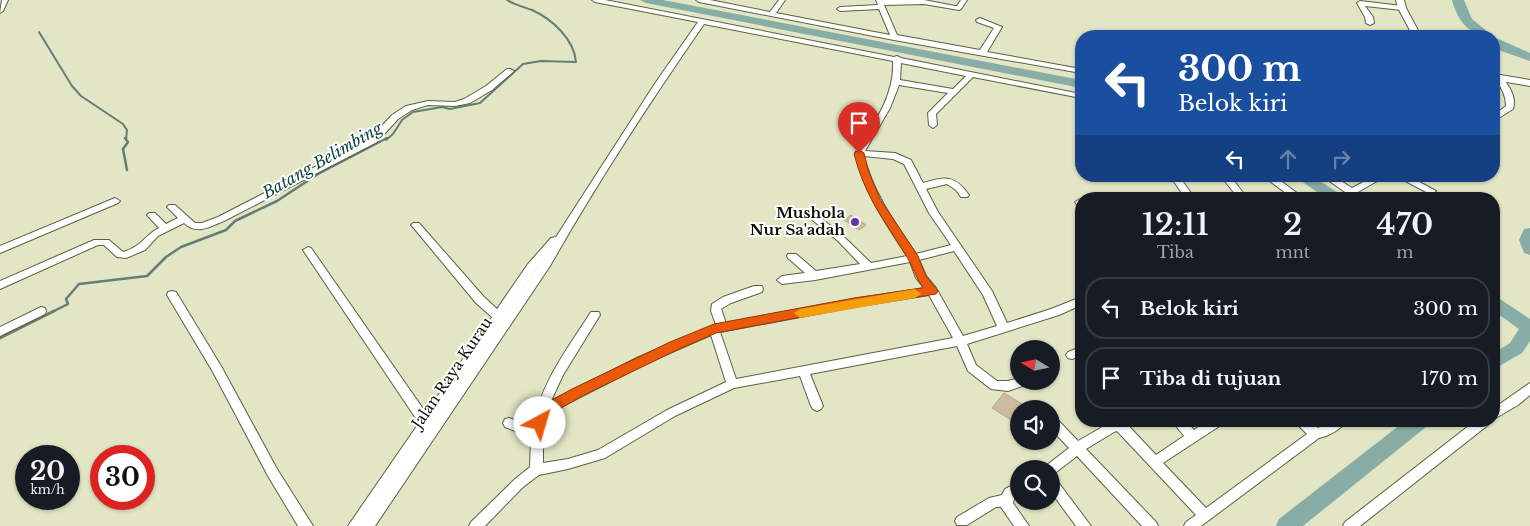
<!DOCTYPE html>
<html lang="id">
<head>
<meta charset="utf-8">
<style>
  body { margin:0; font-family:"Libre Baskerville",serif; background:#20242c; color:#f1f3f6; height:100vh; display:flex; flex-direction:column; font-size:19px; white-space:nowrap }
  * { box-sizing:border-box; margin:0 }
  p { font-size:16px; color:#9ea1a6 }
  .icon { flex:none; width:28px; height:28px; fill:none; stroke:currentColor; stroke-width:2; stroke-linecap:round; stroke-linejoin:round }
  .map { position:relative; flex:1; overflow:hidden }
  .details { position:absolute; left:1075px; top:192px; width:425px; height:235px; display:flex; flex-direction:column; background:#171b24; border-radius:20px; box-shadow:0 1px 4px #0004 }
  .details>* { flex:none }
  .hud { position:absolute; left:1075px; top:30px; width:425px; height:152px; border-radius:20px; box-shadow:0 1px 4px #0004; background:#1a4fa0; color:#fff; overflow:hidden }
  .needle { width:32px; rotate:280deg }
  .controls { position:absolute; left:1010px; top:340px; display:grid; gap:10px }
  .controls a { display:grid; place-items:center; width:50px; height:50px; border-radius:50%; background:#171b24; box-shadow:0 1px 4px #0004; font-size:25px }
  .speed { position:absolute; left:15px; top:445px; display:flex; gap:10px; font-size:25px; font-weight:700; text-align:center }
  .speed>* { display:grid; place-content:center; width:65px; height:65px; border-radius:50%; background:#171b24; box-shadow:0 1px 4px #0004; line-height:1 }
  .speed small { font-size:12px; font-weight:400 }
  .speed .limit { border:8px solid #d22; background:#fff; color:#111 }
  .pin { position:absolute; display:grid; place-items:center; width:42px; height:42px; color:#fff; margin:-51px -21px; border-radius:50% 50% 50% 0; rotate:-45deg; box-shadow:0 0 5px #0007 }
  .pin .icon { rotate:45deg }
  .me { position:absolute; width:55px; margin:-28px; rotate:39deg; stroke-linejoin:round; filter:drop-shadow(0 0 4px #0008) }
  .turn { display:flex; align-items:center; gap:18px; height:105px; padding:0 20px; font-size:22px }
  .turn .icon { width:65px; height:65px; stroke-width:2.5 }
  .turn b { display:block; font-size:35px; line-height:42px }
  .lanes { display:flex; align-items:center; height:48px; padding:0 20px; background:#0003; justify-content:center; gap:25px; direction:ltr }
  .lanes .off { opacity:.35 }
  .eta { display:flex; justify-content:space-evenly; align-items:center; height:85px; text-align:center }
  .eta b { font-size:30px; font-weight:600; line-height:35px }
  ul { padding:0; list-style:none }
  li { display:flex; align-items:center; gap:15px; height:62px; margin:0 10px 8px; padding:0 10px; border:2px solid #363941; border-radius:20px }
  li div { flex:1 }
  li b { display:block; font-size:19px }
  li em { font-style:normal }
  .map>svg:first-child { display:block }
</style>
</head>
<body>
<div class="map">
<svg width="1530" height="526" viewBox="0 0 1530 526">
  <rect width="100%" height="100%" fill="#e2e6c4"/>
  <g fill="none" stroke-linecap="round" stroke-linejoin="round">
    <!-- stream-far2 -->
    <g stroke="#647e76" stroke-width="2">
      <polyline points="39,32 72,86 81,96 123,124 127,130 126,140"/>
      <path d="M386,140L393,134L402,120L413,112L442,107L450,109L480,103L523,64L541,61L576,62C574,39 552,19 532,10C524,7 515,5 507,0"/>
    </g>
    <!-- stream-far1 -->
    <g stroke="#647e76" stroke-width="2.5">
      <polyline points="125,138 128,142 123,149 127,170"/>
      <polyline points="52,312 68,304 66,299 79,284 147,276 166,257 181,247 226,230 235,221 277,201 318,174 387,138"/>
    </g>
    <!-- stream -->
    <polyline stroke="#647e76" stroke-width="3" points="0,338 54,311"/>
    <!-- river -->
    <g fill="#88ada6" fill-rule="evenodd">
      <polygon points="640,0 663,0 1081,80 1081,88 646,3"/>
      <path d="M1452,0H1464L1472,19L1493,36C1469,36 1458,22 1452,0Z"/>
      <polygon points="1494,37 1530,53 1530,61 1501,51 1494,46"/>
      <polygon points="1294,176 1312,176 1343,196 1345,199 1327,199"/>
      <polygon points="1530,228 1530,255 1524,253 1519,240 1524,229"/>
      <polygon points="1494,297 1500,299 1530,319 1530,341 1522,353 1494,369 1494,353 1510,343 1519,329 1494,311"/>
      <polygon points="1405,421 1429,421 1426,427 1303,526 1276,526 1279,519"/>
    </g>
  </g>
  <!-- building -->
  <g fill="#cdbba0" stroke="#b7a488">
    <polygon points="851,215 866,225 859,230 844,220"/>
    <polygon points="1004,393 1030,409 1019,409 1019,425 992,408"/>
  </g>
  <g fill="none" stroke-linecap="round" stroke-linejoin="round">
    <defs>
      <g id="minor">
        <polygon points="2,0 8,0 3,11 0,13"/>
        <path d="M592,0H605L894,57L897,56L901,58L1081,94V98L973,77L936,114L937,125L933,128L929,125L928,113L948,93L899,85L890,108L865,151L895,153L911,160L923,183C945,177 954,174 969,195L967,197H961L956,190L947,184L926,189L938,212L992,291L1007,323L1051,309L1081,297V305L1059,315L967,344L976,365L997,381H1008L1019,378V381H1030L1028,384L1008,391L991,389L968,371L957,346L810,374L823,406L821,409L817,411L813,409L811,406L800,376L734,388L675,416L605,458L568,469L539,475L523,487L485,526H469L471,522L515,479L530,467L531,437L505,427L503,423L505,419L509,418L533,427C540,384 568,348 591,312H599L600,315L563,375L551,401L639,357L716,325L711,311L712,304L723,297L754,286H762L763,289L762,292L731,303L721,309L726,323L854,299L924,288L916,278L910,262L815,280L782,284L777,280L782,276L805,273L788,258L787,256L788,254H796L816,271L860,264L838,241L810,218L808,216L813,213L816,214L844,237L871,263L907,256C885,222 864,193 855,153C873,125 895,96 893,61L704,24C650,102 597,183 550,266L375,526H348L419,423L303,250L308,247L311,248L426,413L492,317L476,303L413,227L411,225L413,223H419L484,297L497,309L528,264L551,238L556,237L656,82L698,22L595,2ZM901,63L966,76L953,89L900,80ZM864,156L893,159L904,164L929,213L951,245L916,254C895,223 873,193 864,156ZM954,251L983,295L997,326L963,336L936,288L926,276L919,260ZM540,264L505,315L536,270ZM929,295L953,338L736,379L720,332L854,307ZM711,335L726,382L667,410L598,450L568,459L543,463V436L547,414L647,363Z"/>
        <polygon points="696,0 710,0 770,12 779,0 785,0 776,13 890,35 879,9 840,11 837,9 840,7 878,5 876,0 924,0 955,6 957,6 961,0 967,0 961,9 959,10 924,4 884,5 897,35 980,50 994,28 977,22 976,20 980,18 1002,27 987,52 1081,69 1081,73 894,40 699,2"/>
        <polygon points="1360,1 1402,6 1405,8 1402,10 1365,6 1373,17 1374,23 1370,25 1366,23 1365,17 1357,3"/>
        <path d="M507,69H510L514,71L492,90L470,103L455,106L428,105L412,110L398,119L377,142L224,221C209,227 197,235 184,223L158,236L145,250L126,258L117,257L104,245H98L0,289V281L94,240H109L123,252C141,247 144,236 159,228L147,215L149,213H155L166,224L178,218L167,207L169,205H175L195,223H202L218,217L371,138L392,115L406,106L428,101L455,102L464,99L486,86Z"/>
        <path d="M1495,75H1501C1508,85 1517,96 1513,109L1494,121V115L1506,106C1506,94 1500,86 1494,77Z"/>
        <polygon points="1170,176 1179,176 1195,199 1186,199"/>
        <polygon points="1221,176 1230,176 1248,199 1239,199"/>
        <polygon points="1263,176 1274,176 1305,199 1294,199"/>
        <polygon points="1322,176 1333,176 1352,188 1375,176 1386,176 1358,192 1366,199 1355,199 1351,196 1347,199 1335,199 1345,192"/>
        <polygon points="1396,176 1408,176 1436,191 1434,193 1428,193"/>
        <polygon points="115,198 120,201 118,203 0,253 0,246"/>
        <polygon points="1080,199 1081,199 1081,207 1078,206 1075,202"/>
        <polygon points="172,291 176,292 221,366 277,469 313,526 298,526 268,476 213,372 167,295 168,292"/>
        <polygon points="41,307 45,308 46,311 45,314 0,336 0,327"/>
        <polygon points="1081,347 1081,356 1072,359 1068,358 1066,355 1068,352"/>
        <polygon points="1530,383 1530,395 1518,405 1494,419 1494,408"/>
        <path d="M1051,416L1055,417L1078,441L1111,422L1110,421H1124L1156,455L1184,436L1172,421H1186L1194,430L1207,421H1223L1221,425L1163,463L1206,508L1307,434L1294,421H1309L1318,428L1331,421H1346C1340,430 1329,436 1319,438L1201,526H1184L1186,522L1196,515L1117,431L1114,432L1086,449L1156,522L1158,526H1142L1077,456L1055,473L1051,474V469H1045L1047,465L1069,448L1051,429Z"/>
        <polygon points="1475,421 1490,421 1488,425 1360,526 1343,526 1345,522"/>
        <polygon points="1051,476 1055,478 1091,526 1076,526 1051,492"/>
        <polygon points="1019,482 1019,495 1015,497 1013,503 1029,526 1014,526 1001,507 996,507 967,525 957,525 955,521 957,517 989,498 1002,495 1005,489"/>
      </g>
      <g id="tertiary">
        <polygon points="1396,0 1404,0 1406,8 1421,36 1413,36 1398,8"/>
        <polygon points="1494,74 1530,80 1530,86 1494,80"/>
      </g>
    </defs>
    <!-- minor casing -->
    <use href="#minor" stroke="#5d6043" stroke-width="2"/>
    <!-- tertiary casing -->
    <use href="#tertiary" stroke="#5d6043" stroke-width="2"/>
    <!-- minor -->
    <use href="#minor" fill="#fff" fill-rule="evenodd"/>
    <!-- tertiary -->
    <use href="#tertiary" fill="#fff" fill-rule="evenodd"/>
  </g>
  <!-- route -->
  <path fill="#ea580c" stroke="#983908" d="M859,150L864,153L868,170L880,199L918,256L926,276L938,291L936,294L854,307L716,333L679,349L582,396L549,415L545,427L540,428L536,427L534,423L539,407L572,389L670,342L714,324L854,298L923,288C916,278 913,267 907,257C886,223 863,193 854,153Z"/>
  <!-- slow -->
  <polygon fill="#f59e0b" points="915,289 921,294 915,298 800,318 794,313 800,309"/>
  <!-- markers -->
  <circle fill="#6931a8" stroke="#fff" stroke-width="2" cx="855" cy="222" r="5"/>
  <g text-anchor="middle" stroke-width="4" stroke-linejoin="round" paint-order="stroke">
    <!-- poi labels -->
    <g font-size="15" font-weight="bold" fill="#111207" stroke="#fff" text-anchor="end">
      <text x="845" y="218">Mushola<tspan x="845" dy="17">Nur Sa'adah</tspan></text>
    </g>
    <!-- street labels -->
    <g font-size="15" fill="#111207" stroke="#fff">
      <text transform="translate(452 373) rotate(-56)" y="5">Jalan Raya Kurau</text>
    </g>
    <!-- water labels -->
    <g font-size="16" font-style="italic" fill="#0e463e" stroke="#fff">
      <text transform="translate(322 160) rotate(-30)" y="6">Batang Belimbing</text>
    </g>
  </g>
</svg>
<div class="controls">
<a><svg class="needle" viewBox="-14 -14 28 28"><path d="M0-13l5 13h-10z" fill="#e53935"/><path d="M0 13l5-13h-10z" fill="#9ea1a6"/></svg></a>
<a><svg class="icon" aria-label="sound" viewBox="0 0 24 24"><path d="M4 9h4l5-4v14l-5-4H4zM17 9q2 3 0 6"/></svg></a>
<a><svg class="icon" aria-label="search" viewBox="0 0 24 24"><circle cx="10" cy="10" r="6"/><path d="M15 15l6 6"/></svg></a>
</div>
<div class="speed"><div>20<small>km/h</small></div><div class="limit">30</div></div>
<div class="pin" style="left:859px;top:153px;background:#d93025"><svg class="icon" aria-label="arrive" viewBox="0 0 24 24"><path d="M6 21V4h12l-3 4 3 4H6"/></svg></div>
<svg class="me" style="left:540px;top:423px" viewBox="-20 -20 40 40"><circle r="19" fill="#fff"/><path d="M0-13L10 11 0 6-10 11z" fill="#ea580c"/></svg>
<div class="hud">
<div class="turn"><svg class="icon" aria-label="left" viewBox="0 0 24 24"><path d="M17 20v-9H6M10 6l-5 5 5 5"/></svg><div><b>300 m</b>Belok kiri</div></div>
<div class="lanes"><svg class="icon" aria-label="left" viewBox="0 0 24 24"><path d="M17 20v-9H6M10 6l-5 5 5 5"/></svg><svg class="icon off" aria-label="ahead" viewBox="0 0 24 24"><path d="M12 20V5M6 11l6-6 6 6"/></svg><svg class="icon off" aria-label="right" viewBox="0 0 24 24"><path d="M7 20v-9h11M14 6l5 5-5 5"/></svg></div>
</div>
<section class="details">
<div class="eta">
<div><b>12:11</b><p>Tiba</p></div>
<div><b>2</b><p>mnt</p></div>
<div><b>470</b><p>m</p></div>
</div>
<ul>
<li><svg class="icon" aria-label="left" viewBox="0 0 24 24"><path d="M17 20v-9H6M10 6l-5 5 5 5"/></svg><div><b>Belok kiri</b></div><em>300 m</em></li>
<li><svg class="icon" aria-label="arrive" viewBox="0 0 24 24"><path d="M6 21V4h12l-3 4 3 4H6"/></svg><div><b>Tiba di tujuan</b></div><em>170 m</em></li>
</ul>
</section>
</div>
</body>
</html>
